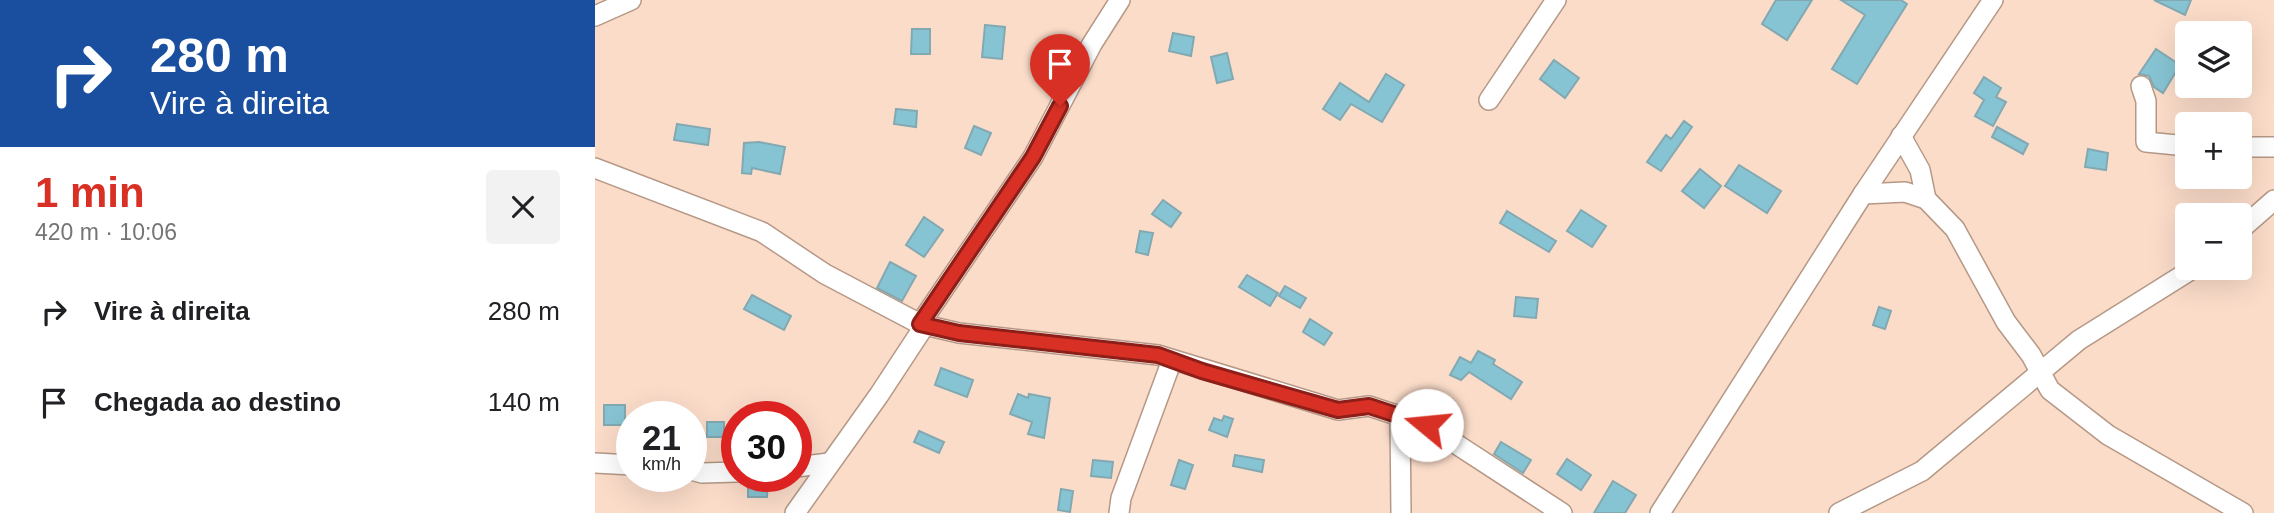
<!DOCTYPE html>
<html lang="pt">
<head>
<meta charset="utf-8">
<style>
  body { margin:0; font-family:Helvetica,sans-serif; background:#f2f2f2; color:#202124; height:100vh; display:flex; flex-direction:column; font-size:26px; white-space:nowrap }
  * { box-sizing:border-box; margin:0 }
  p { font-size:23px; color:#757577 }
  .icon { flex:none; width:38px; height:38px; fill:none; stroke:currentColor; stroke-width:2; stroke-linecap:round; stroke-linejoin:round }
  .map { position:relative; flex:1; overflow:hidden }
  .panel { display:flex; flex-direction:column; background:#fff; width:595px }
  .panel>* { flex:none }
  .guide { background:#1a4fa0; color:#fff; overflow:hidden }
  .buttons { position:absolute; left:1580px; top:21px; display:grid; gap:14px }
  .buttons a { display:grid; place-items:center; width:77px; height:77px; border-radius:7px; background:#fff; box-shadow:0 7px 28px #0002; font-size:35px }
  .speed { position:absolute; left:21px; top:401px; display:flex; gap:14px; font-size:35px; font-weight:700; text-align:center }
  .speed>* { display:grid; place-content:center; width:91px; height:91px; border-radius:50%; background:#fff; box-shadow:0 7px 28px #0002; line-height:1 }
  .speed small { font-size:18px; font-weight:400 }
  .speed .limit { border:10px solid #d22; background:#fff; color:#111 }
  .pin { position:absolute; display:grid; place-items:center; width:60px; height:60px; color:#fff; margin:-72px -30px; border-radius:50% 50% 50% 0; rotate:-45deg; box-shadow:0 0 7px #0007 }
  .pin .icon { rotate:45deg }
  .me { position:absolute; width:77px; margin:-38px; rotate:287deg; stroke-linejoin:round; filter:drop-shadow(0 0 5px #0008) }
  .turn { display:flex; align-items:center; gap:24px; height:147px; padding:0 35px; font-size:32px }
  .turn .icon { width:91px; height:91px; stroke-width:2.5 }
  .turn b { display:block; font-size:49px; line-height:60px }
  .round { display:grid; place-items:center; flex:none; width:74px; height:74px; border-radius:7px; background:#f2f2f2 }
  .overview { display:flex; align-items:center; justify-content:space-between; height:119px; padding:0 35px }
  h1 { font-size:42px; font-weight:700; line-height:52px; color:#d93025 }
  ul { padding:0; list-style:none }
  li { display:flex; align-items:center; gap:21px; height:91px; padding:0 35px }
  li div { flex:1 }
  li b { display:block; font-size:26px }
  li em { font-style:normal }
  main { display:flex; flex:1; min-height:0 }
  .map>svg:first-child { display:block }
</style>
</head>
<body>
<main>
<section class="panel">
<div class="guide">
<div class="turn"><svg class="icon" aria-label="right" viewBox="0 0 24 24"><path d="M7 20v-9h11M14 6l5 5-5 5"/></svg><div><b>280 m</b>Vire à direita</div></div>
</div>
<div class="overview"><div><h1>1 min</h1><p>420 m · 10:06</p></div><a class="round"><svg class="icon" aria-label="close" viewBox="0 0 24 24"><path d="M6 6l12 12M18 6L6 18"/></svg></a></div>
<ul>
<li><svg class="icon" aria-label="right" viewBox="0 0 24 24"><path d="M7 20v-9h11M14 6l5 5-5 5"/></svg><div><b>Vire à direita</b></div><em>280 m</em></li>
<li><svg class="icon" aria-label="arrive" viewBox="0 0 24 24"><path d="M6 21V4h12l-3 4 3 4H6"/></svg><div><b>Chegada ao destino</b></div><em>140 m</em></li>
</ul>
</section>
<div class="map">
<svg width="1679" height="513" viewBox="0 0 1679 513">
  <rect width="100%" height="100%" fill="#fbdcc9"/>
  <!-- building -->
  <g fill="#87c4d3" stroke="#82a9b2" stroke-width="2">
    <polygon points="1181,0 1217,0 1192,40 1167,24"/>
    <polygon points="1246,0 1306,0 1312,4 1262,84 1237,69 1270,15"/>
    <polygon points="1559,0 1596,0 1590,15"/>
    <polygon points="390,25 410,27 407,59 387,57"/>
    <polygon points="317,29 335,29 335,54 316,54"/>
    <polygon points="578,33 599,37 596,56 574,51"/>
    <polygon points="1561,49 1585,65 1568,93 1559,87 1554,76 1544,74"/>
    <polygon points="632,53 638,79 622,83 616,57"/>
    <polygon points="959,60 984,78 970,98 945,79"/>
    <polygon points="791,74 809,85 787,122 756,104 745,120 728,109 745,83 774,102"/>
    <polygon points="1389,77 1406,88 1401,97 1411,102 1398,126 1380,116 1389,100 1379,93"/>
    <polygon points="301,109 322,111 321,127 299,124"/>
    <polygon points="1089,121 1097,127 1066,171 1052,162 1071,135 1076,139"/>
    <polygon points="82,124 115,129 113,145 79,140"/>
    <polygon points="379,126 396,133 386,155 370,148"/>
    <polygon points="1402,127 1433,144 1428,154 1397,137"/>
    <polygon points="164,142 190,147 185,174 157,168 156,174 147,173 149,143"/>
    <polygon points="1493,149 1513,153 1511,170 1490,167"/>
    <polygon points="1144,165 1186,191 1172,213 1130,186"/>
    <polygon points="1105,169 1126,186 1109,208 1087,191"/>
    <polygon points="568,200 586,213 576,227 557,214"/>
    <polygon points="986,210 1011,226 997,247 972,231"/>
    <polygon points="912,211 961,241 954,252 905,223"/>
    <polygon points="329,217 348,230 329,257 311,245"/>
    <polygon points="545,231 558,233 553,255 541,252"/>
    <polygon points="295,262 321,276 307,301 282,288"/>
    <polygon points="652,275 683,293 675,306 644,287"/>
    <polygon points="690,286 711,298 705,308 684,296"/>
    <polygon points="157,295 196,316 189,330 149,309"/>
    <polygon points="921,297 943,299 941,318 919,316"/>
    <polygon points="1284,307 1296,311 1290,329 1278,325"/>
    <polygon points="715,319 737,333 729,345 708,332"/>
    <polygon points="883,351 900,360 898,364 927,382 916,399 874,372 866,380 855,375 865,357 876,363"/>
    <polygon points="346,368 378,380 372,397 340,385"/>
    <polygon points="423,394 433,398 434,394 455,398 449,438 433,434 437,422 415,414"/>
    <rect x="9" y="405" width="21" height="20"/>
    <polygon points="629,416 638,419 632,437 614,430 619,418 627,421"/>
    <rect x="112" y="422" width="17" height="15"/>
    <polygon points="324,431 349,442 344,453 319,442"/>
    <polygon points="906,442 936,460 928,473 899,454"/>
    <polygon points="640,455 669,460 667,472 638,466"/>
    <polygon points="972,459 996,475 986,490 962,474"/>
    <polygon points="498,460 518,462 516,478 496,476"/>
    <polygon points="584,460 598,465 590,489 576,485"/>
    <polygon points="153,477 173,477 172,497 153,497"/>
    <polygon points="1018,481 1041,495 1030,513 999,513"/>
    <polygon points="466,489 478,491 475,512 463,510"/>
  </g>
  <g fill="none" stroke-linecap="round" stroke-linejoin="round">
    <defs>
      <g id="minor">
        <polyline points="525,0 497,44 438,157 325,324 364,333 563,355 743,410 774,406 832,425 967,513"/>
        <polyline points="0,16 36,0"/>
        <polyline points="1546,86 1551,101 1551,142 1592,146"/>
        <polyline points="894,100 961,0"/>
        <polyline points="1306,136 1325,170 1331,199"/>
        <polyline points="1645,147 1679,147"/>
        <polyline points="0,168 167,232 230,274 325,324"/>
        <polyline points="1268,194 1310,192 1331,199 1360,229 1411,322 1436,355 1455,390 1513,435 1648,513"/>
        <polyline points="1645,230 1679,200"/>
        <polyline points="805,416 806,513"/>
        <polyline points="0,463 37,465"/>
        <polyline points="201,467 234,463"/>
        <polyline points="96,470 107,473 142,472"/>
        <polyline points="200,513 284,395 330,325"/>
        <polyline points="524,513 526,498 577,360"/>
        <polyline points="1065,513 1268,194 1398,0"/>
        <polyline points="1244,513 1327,471 1484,340 1599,268"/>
      </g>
    </defs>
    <!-- minor casing -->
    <use href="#minor" stroke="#b59886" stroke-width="22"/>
    <!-- minor -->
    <use href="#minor" stroke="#fff" stroke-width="19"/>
  </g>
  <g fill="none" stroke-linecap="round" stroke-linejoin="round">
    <defs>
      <polyline id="route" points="465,106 438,157 325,324 364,333 563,355 607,371 743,410 774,406 832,425"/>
    </defs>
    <!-- route casing -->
    <use href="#route" stroke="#8d1f18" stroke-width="18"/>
    <!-- route -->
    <use href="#route" stroke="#d93025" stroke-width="12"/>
  </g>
</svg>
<div class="buttons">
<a><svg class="icon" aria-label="layers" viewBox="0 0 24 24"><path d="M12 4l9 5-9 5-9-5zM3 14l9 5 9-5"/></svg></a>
<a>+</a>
<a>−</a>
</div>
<div class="speed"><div>21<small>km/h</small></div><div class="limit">30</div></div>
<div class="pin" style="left:465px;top:106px;background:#d93025"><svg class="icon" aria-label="arrive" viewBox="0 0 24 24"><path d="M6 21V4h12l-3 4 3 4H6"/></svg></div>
<svg class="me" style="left:832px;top:425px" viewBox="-20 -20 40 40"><circle r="19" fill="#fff"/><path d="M0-13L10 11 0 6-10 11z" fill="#d93025"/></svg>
</div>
</main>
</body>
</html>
